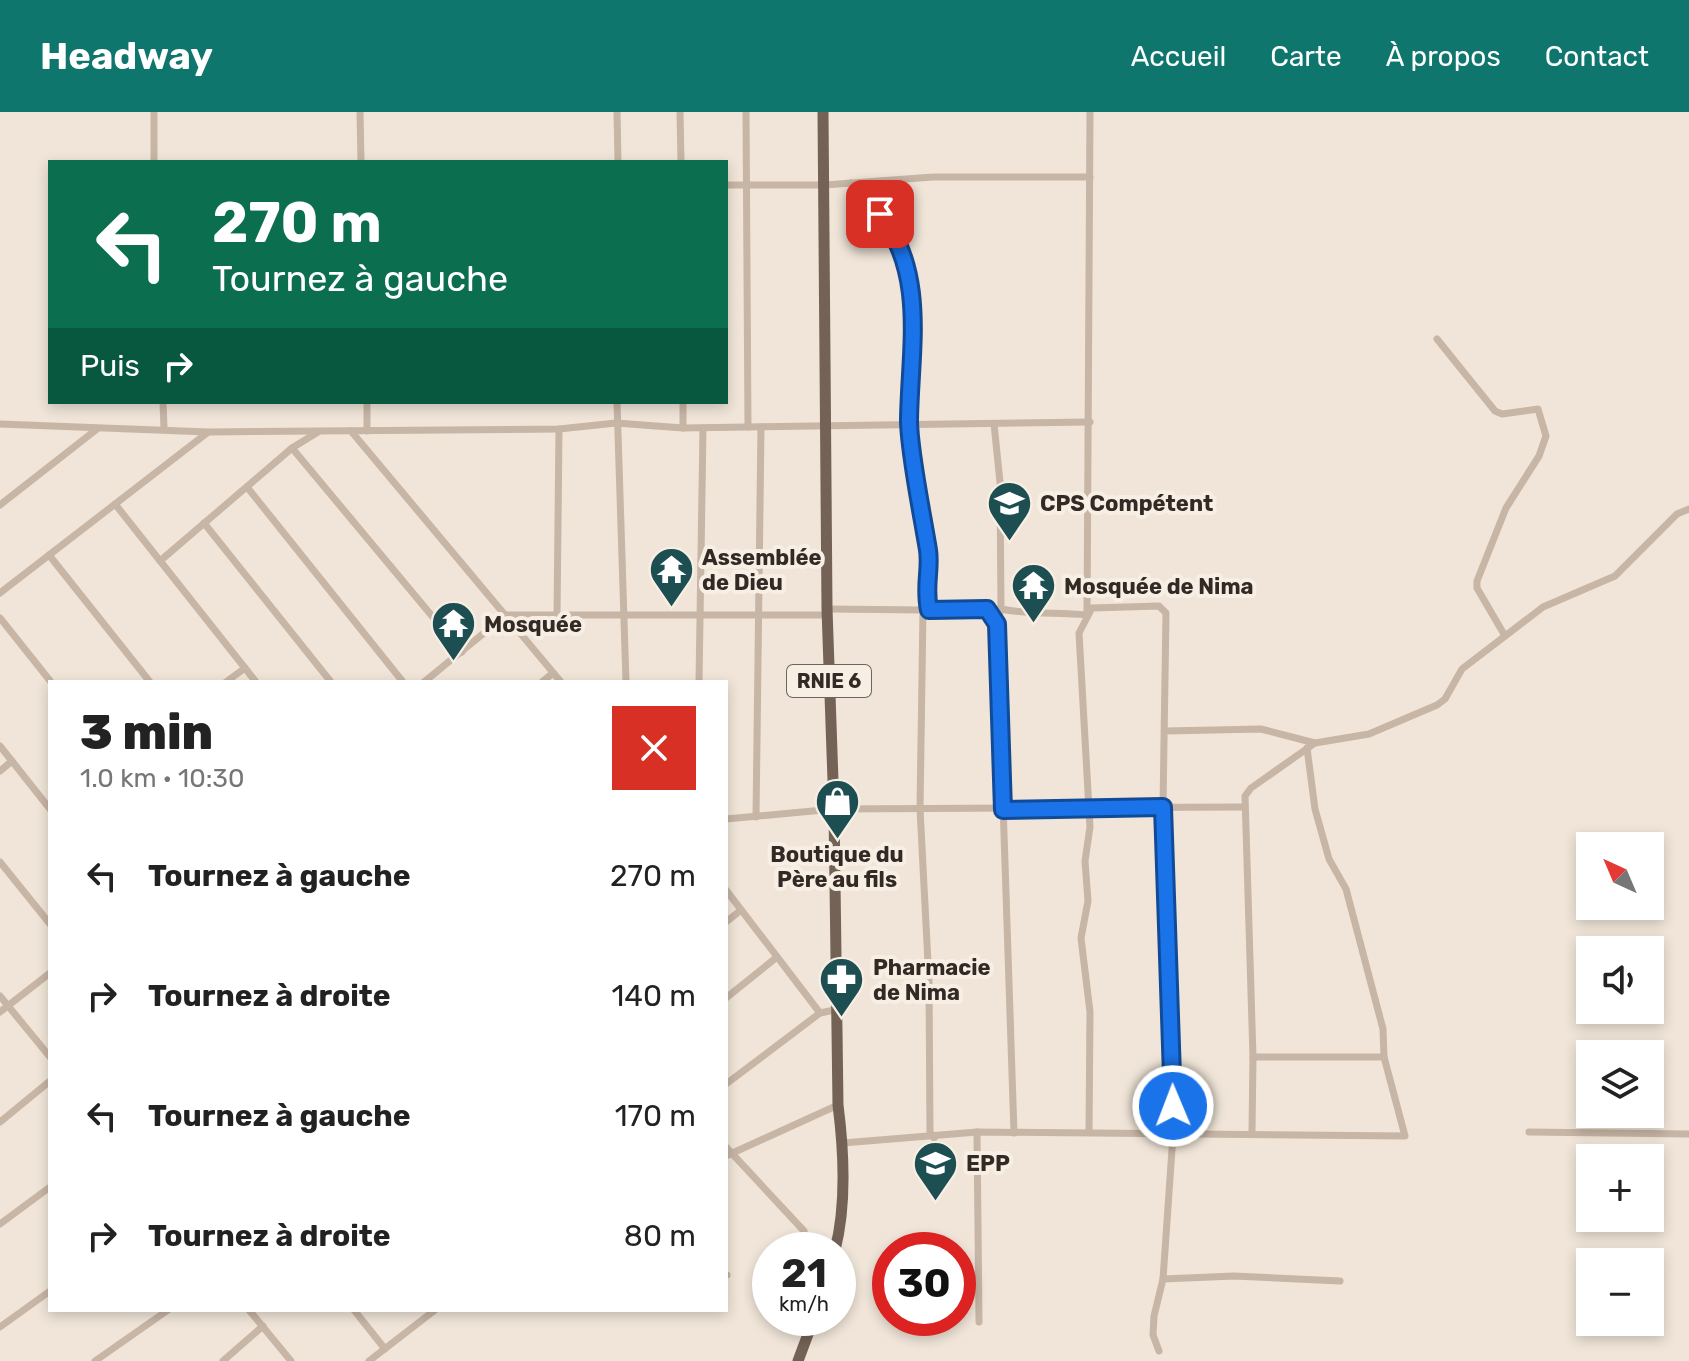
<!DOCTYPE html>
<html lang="fr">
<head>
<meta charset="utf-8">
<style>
  body { margin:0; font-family:Rubik,sans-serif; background:#f6f6f6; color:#222; height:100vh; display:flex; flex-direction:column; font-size:30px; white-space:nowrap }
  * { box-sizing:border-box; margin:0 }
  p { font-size:26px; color:#767676 }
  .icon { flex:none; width:44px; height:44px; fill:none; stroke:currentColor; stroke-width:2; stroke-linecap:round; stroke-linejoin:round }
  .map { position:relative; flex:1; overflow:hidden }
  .side { position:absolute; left:48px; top:568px; width:680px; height:632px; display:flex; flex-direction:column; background:#fff; border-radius:0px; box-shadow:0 4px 12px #0003 }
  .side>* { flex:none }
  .top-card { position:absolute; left:48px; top:48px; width:680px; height:244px; border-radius:0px; box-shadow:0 4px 12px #0003; background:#0b6e4f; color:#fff; overflow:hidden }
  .needle { width:52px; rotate:316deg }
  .controls { position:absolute; left:1576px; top:720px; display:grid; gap:16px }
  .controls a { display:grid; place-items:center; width:88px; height:88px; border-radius:0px; background:#fff; box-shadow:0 4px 12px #0003; font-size:40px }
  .speed { position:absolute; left:752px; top:1120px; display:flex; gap:16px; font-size:40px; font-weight:700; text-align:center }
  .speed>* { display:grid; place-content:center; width:104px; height:104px; border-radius:50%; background:#fff; box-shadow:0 4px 12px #0003; line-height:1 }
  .speed small { font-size:20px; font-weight:400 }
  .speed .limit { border:12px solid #d22; background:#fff; color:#111 }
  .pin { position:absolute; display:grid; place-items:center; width:68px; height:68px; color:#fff; margin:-34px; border-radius:16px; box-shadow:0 4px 12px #0006 }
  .me { position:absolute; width:88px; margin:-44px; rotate:359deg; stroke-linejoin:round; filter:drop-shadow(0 0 6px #0008) }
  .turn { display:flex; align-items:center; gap:28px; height:168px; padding:0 32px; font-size:36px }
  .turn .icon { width:104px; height:104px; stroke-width:2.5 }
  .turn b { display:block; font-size:56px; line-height:68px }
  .then { display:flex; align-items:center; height:76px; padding:0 32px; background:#0003; gap:16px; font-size:30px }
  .round { display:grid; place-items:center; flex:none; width:84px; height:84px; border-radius:0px; background:#f6f6f6 }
  .summary { display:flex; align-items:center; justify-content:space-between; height:136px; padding:0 32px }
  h1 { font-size:48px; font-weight:800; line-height:60px }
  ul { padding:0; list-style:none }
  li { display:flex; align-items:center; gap:24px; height:120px; padding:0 32px }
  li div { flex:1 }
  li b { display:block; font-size:30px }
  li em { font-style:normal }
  header { display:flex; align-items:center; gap:48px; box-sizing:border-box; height:112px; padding:0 40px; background:#0f766e; color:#fff }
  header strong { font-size:38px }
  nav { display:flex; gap:44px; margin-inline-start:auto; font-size:28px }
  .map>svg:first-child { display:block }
</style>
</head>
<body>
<header>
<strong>Headway</strong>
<nav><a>Accueil</a><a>Carte</a><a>À propos</a><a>Contact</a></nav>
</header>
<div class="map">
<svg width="1689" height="1249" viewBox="0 0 1689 1249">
  <rect width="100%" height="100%" fill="#f0e5d8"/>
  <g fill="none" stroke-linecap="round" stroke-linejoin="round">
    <!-- street -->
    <g stroke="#c7b5a5" stroke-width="7">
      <polyline points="360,0 361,50"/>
      <polyline points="617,0 618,50"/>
      <polyline points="680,0 681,50"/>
      <polyline points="746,0 748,315"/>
      <polyline points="154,50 154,0"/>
      <path d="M851,71C864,84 879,97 889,112C925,173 912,247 909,313"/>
      <polyline points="726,73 825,73 933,65 1090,65"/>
      <polyline points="1437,227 1495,299 1502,302 1538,297 1546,324 1539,344 1506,396 1477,469 1477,476 1505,524"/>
      <polyline points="163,290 164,316"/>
      <polyline points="367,290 367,319"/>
      <polyline points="617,290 626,570"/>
      <polyline points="683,290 683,316"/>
      <polyline points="0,312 208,320 559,317 616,311 683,316 1090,310"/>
      <polyline points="912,313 928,440 925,470 929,498"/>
      <polyline points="351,319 561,570"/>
      <polyline points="292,336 462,540"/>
      <polyline points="247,375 403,570"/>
      <polyline points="115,392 256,570"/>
      <polyline points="0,393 97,317"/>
      <polyline points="204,411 331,570"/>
      <polyline points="49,443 150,570"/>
      <polyline points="160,449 292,336 318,320"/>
      <polyline points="0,481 207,321"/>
      <polyline points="827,497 923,498 920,697 929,870 930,1020 934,1026"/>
      <polyline points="923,498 1001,497 1000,370 994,312"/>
      <polyline points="557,505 559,317"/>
      <polyline points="0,506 51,570"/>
      <polyline points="226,570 245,556"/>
      <polyline points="424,570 506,503 827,503"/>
      <polyline points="542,570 553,561"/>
      <polyline points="699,570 703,316"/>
      <polyline points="1166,619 1261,617 1315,631"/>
      <polyline points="0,634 50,697"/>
      <polyline points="0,659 12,649"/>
      <polyline points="756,705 761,315"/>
      <polyline points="726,707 834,697 1243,695"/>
      <polyline points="0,750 50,812"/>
      <polyline points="726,778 820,901"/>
      <polyline points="726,810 741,798"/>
      <polyline points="0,884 50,945"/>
      <polyline points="726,886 777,845"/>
      <polyline points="0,900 50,861"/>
      <polyline points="1253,945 1384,945"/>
      <polyline points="726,972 820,901 839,897"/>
      <polyline points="0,1010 50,969"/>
      <polyline points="977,1020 979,1210"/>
      <polyline points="1089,1020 1090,900 1081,826 1088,789 1085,749 1090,715 1079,521 1092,496 1159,494 1166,501 1163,695 1173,1023 1163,1167 1154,1204 1153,1223 1159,1239"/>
      <polyline points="1252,1020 1253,945 1245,684 1251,676 1315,631 1369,622 1437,593 1445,587 1462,557 1543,495 1615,464 1677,402 1689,397"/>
      <polyline points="1529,1020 1689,1022"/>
      <path d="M1014,1021L997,512L1001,497C1030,503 1057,500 1087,503L1090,0"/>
      <polyline points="843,1031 977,1020 1405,1024 1384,945 1383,917 1346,777 1329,747 1315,697 1307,636"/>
      <polyline points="726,1035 804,1119"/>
      <polyline points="726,1044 838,993"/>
      <polyline points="0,1112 50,1075"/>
      <polyline points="726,1163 727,1163"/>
      <polyline points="1163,1167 1234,1164 1340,1169"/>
      <polyline points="249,1198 291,1249"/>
      <polyline points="354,1198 385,1237"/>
      <polyline points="0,1215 50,1179"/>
      <polyline points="95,1249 168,1198"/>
      <polyline points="223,1249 263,1214"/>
      <polyline points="369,1249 435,1198"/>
    </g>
    <!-- primary -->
    <g stroke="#746257" stroke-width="11">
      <path d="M823,0L827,497L834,697L838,993C844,1040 847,1092 835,1138"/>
      <polyline points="798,1249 814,1206"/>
    </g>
  </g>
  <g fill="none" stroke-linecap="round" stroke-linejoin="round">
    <defs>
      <path id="route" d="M880,102C927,162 910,237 909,308C909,339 922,401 928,438C931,457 924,474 929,498L987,497L997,512L1003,698L1163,695L1173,994"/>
    </defs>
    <!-- route casing -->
    <use href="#route" stroke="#114b97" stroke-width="20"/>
    <!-- route -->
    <use href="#route" stroke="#1a73e8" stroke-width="14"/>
  </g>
  <!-- icons -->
  <defs>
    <symbol id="school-pin" viewBox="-11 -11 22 30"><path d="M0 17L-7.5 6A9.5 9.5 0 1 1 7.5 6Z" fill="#1d4e52" stroke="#f8efe4"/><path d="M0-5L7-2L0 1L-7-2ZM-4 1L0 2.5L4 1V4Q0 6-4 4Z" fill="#fff"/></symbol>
    <symbol id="temple-pin" viewBox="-11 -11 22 30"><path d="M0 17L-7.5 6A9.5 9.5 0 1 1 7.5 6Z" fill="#1d4e52" stroke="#f8efe4"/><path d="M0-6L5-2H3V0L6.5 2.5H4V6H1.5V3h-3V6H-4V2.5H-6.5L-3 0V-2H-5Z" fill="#fff"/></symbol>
    <symbol id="shop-pin" viewBox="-11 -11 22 30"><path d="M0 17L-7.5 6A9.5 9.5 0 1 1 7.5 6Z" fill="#1d4e52" stroke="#f8efe4"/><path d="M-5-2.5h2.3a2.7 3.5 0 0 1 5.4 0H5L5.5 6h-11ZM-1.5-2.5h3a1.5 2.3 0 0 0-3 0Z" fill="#fff"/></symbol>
    <symbol id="pharmacy-pin" viewBox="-11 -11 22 30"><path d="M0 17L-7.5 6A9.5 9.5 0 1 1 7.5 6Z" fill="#1d4e52" stroke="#f8efe4"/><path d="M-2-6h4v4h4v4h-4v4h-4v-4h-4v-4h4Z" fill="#fff"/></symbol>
  </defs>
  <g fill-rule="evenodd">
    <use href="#school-pin" x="984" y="366" width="51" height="69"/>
    <use href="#temple-pin" x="646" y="432" width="51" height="69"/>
    <use href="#temple-pin" x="1008" y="448" width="51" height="69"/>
    <use href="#temple-pin" x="428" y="486" width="51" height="69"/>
    <use href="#shop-pin" x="812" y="664" width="51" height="69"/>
    <use href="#pharmacy-pin" x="816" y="842" width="51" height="69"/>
    <use href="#school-pin" x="910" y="1026" width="51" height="69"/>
  </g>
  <g text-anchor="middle" stroke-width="8" stroke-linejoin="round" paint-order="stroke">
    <!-- shield labels -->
    <rect fill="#f8efe4" stroke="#6e655f" stroke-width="2" x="787" y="553" width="84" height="32" rx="6"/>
    <g font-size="20" font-weight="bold" fill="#332a26">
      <text x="829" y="576">RNIE 6</text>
    </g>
    <!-- poi labels -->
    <g font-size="22" font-weight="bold" fill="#332a26" stroke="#f8efe4" text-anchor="start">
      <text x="1040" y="399">CPS Compétent</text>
      <text x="702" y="453">Assemblée<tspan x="702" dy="25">de Dieu</tspan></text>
      <text x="1064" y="482">Mosquée de Nima</text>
      <text x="484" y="520">Mosquée</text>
      <text x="837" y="750" text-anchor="middle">Boutique du<tspan x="837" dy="25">Père au fils</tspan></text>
      <text x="873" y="863">Pharmacie<tspan x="873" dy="25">de Nima</tspan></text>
      <text x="966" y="1059">EPP</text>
    </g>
  </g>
</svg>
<div class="controls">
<a><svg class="needle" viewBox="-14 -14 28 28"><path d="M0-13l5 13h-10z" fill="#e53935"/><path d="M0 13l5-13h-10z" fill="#767676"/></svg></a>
<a><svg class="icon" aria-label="sound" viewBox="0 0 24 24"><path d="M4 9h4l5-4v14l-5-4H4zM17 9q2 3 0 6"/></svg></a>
<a><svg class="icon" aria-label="layers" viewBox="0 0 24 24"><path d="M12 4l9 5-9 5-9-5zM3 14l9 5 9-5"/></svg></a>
<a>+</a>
<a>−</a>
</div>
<div class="speed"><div>21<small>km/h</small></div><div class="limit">30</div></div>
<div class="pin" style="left:880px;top:102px;background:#d93025"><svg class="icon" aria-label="arrive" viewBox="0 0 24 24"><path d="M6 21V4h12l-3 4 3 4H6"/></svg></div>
<svg class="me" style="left:1173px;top:994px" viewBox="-20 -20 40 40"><circle r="17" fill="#1a73e8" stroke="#fff" stroke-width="3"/><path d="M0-11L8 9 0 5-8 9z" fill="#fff"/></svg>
<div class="top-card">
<div class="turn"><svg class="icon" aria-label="left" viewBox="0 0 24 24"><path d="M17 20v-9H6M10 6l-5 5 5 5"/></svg><div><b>270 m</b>Tournez à gauche</div></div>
<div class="then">Puis<svg class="icon" aria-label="right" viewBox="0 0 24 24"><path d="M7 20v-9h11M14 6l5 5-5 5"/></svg></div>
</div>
<section class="side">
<div class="summary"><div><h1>3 min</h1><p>1.0 km · 10:30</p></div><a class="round" style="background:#d93025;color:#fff"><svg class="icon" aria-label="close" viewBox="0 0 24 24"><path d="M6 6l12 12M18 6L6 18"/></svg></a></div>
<ul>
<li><svg class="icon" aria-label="left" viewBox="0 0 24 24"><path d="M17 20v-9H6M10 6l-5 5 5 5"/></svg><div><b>Tournez à gauche</b></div><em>270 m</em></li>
<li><svg class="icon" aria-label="right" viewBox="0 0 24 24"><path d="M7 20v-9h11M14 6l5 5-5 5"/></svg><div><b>Tournez à droite</b></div><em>140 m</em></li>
<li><svg class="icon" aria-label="left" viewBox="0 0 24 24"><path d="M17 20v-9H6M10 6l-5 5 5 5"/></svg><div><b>Tournez à gauche</b></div><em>170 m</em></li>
<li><svg class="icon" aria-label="right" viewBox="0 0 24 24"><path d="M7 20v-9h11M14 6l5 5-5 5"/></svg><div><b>Tournez à droite</b></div><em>80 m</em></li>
</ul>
</section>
</div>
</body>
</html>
